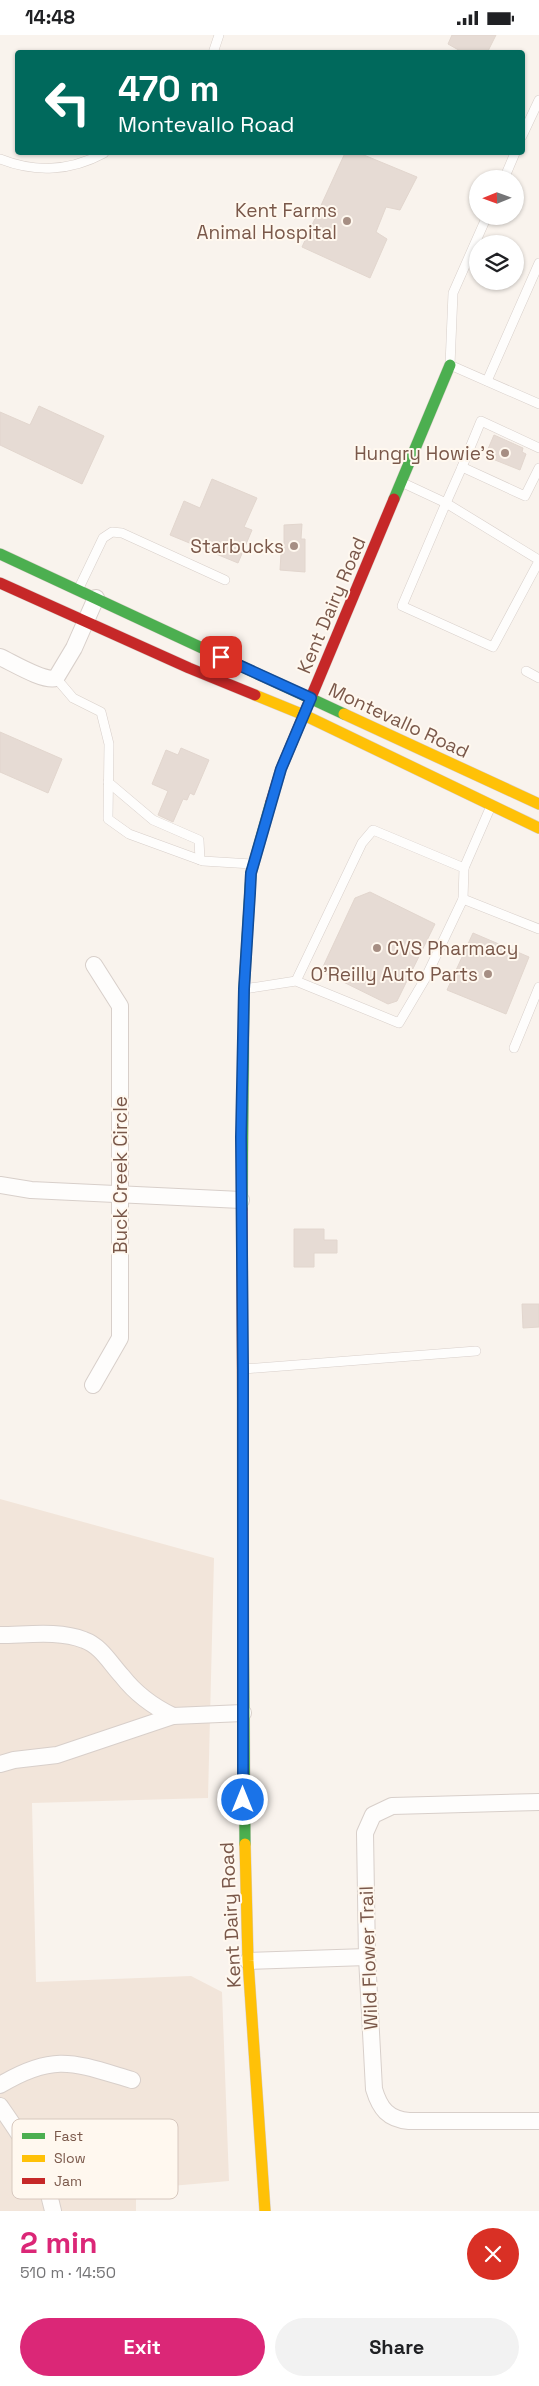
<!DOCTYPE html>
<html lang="en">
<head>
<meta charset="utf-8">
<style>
  body { margin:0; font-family:"Space Grotesk",sans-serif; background:#f2f2f2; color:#202124; height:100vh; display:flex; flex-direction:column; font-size:19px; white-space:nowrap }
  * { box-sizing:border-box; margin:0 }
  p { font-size:16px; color:#757577 }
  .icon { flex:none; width:28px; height:28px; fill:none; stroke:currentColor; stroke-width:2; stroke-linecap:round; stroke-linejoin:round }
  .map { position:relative; height:2176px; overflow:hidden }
  .details { display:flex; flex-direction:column; background:#fff; flex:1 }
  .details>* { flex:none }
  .hud { position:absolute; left:15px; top:15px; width:510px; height:105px; border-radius:5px; box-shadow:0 1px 4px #0004; background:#00695c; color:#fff; overflow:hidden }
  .needle { width:32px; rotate:269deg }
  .buttons { position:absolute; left:469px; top:135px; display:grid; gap:10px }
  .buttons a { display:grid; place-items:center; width:55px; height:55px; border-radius:50%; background:#fff; box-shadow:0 1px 4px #0004; font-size:25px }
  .pin { position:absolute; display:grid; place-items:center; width:42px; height:42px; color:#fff; margin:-21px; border-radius:10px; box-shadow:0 2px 8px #0006 }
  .me { position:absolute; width:55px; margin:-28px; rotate:0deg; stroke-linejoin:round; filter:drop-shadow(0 0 4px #0008) }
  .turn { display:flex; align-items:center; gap:18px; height:105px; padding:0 20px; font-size:22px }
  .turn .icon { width:65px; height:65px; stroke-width:2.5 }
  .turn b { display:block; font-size:35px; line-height:42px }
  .round { display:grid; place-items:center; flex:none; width:52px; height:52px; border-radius:26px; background:#f2f2f2 }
  .headline { display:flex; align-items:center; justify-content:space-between; height:85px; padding:0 20px }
  h1 { font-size:30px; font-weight:800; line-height:38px; color:#db2777 }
  .primary-button { display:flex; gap:10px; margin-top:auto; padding:10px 20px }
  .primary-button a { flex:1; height:58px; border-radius:30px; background:#db2777; color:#fff; font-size:20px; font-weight:800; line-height:58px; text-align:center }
  .primary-button a+a { background:#f2f2f2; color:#202124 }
  .status { display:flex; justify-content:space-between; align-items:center; height:35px; padding:0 25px; background:#fff; direction:ltr }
  .status svg { height:14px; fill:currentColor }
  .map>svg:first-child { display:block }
</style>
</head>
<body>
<div class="status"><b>14:48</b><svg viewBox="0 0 49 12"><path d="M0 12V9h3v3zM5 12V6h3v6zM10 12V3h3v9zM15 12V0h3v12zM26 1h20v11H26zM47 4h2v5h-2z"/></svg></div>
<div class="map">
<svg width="539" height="2176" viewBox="0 0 539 2176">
  <rect width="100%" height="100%" fill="#f9f3ed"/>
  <!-- residential -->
  <polygon fill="#f2e5da" points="0,1464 214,1523 208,1763 32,1768 36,1947 191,1941 222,1957 229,2146 136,2154 136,2176 0,2176"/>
  <!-- building -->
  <g fill="#e6dbd4" stroke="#e2d6ce">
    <polygon points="452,0 496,0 487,18 464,18 448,9"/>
    <polygon points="345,118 359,118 417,142 400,175 386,172 376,197 387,204 370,243 302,212"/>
    <polygon points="39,371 104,401 82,449 0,410 0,377 30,390"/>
    <polygon points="494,400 523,413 522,417 526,419 520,435 485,421"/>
    <polygon points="212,444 257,463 244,492 252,495 238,528 170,500 184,466 200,473"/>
    <polygon points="302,489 301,504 305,504 305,537 280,535 281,519 284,519 284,490"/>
    <polygon points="0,697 62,724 48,758 0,737"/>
    <polygon points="181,713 209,725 194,760 190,758 187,765 183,764 173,787 158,780 168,756 152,749 166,715 178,720"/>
    <polygon points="370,857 435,889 397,966 388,969 321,936 355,863"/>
    <polygon points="473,898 529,922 506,979 447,955"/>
    <polygon points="294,1194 324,1194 324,1205 337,1205 337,1218 314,1218 314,1232 294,1232"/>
    <polygon points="522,1269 539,1269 539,1292 523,1293"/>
  </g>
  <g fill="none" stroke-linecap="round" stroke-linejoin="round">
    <defs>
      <g id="lane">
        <polyline points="213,18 219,0"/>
        <polyline points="522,101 539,65"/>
        <path d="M0,124C35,138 71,136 104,118"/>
        <polyline points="504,144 515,118"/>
        <polyline points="487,181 453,258 450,330 539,369"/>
        <polyline points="487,346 539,228"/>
        <polyline points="539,413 481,386 462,432 525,461 539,433"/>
        <polyline points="401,447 446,468 462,432"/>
        <polyline points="539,525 446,468 402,571 493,612 539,526"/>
        <polyline points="78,555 103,503 112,497 122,498 225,545"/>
        <polyline points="526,636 539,643"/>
        <polyline points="56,643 73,663 101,677 109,709 108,784 129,799 203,826 252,829"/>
        <polyline points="108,747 153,785 199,805 200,825"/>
        <polyline points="464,833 491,771"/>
        <polyline points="463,864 539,894"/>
        <polyline points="244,954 296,946 399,988 425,944 463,864 464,833 373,795 362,808 296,946"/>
        <polyline points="514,1013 539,952"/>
        <polyline points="244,1334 476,1316"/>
      </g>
      <g id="street">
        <path d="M0,622C13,628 44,647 56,643L74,613L96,563"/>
        <polyline points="0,1150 31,1155 241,1165"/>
        <polyline points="93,1350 120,1303 120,971 94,930"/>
        <path d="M0,1600C26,1600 59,1595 84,1605C101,1611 110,1628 122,1641C136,1659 152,1671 173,1681"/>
        <polyline points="0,1729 14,1725 57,1720 173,1681 243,1678"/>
        <path d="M539,1767L392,1771L373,1780L365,1798L367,1922L374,2054C380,2074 388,2084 409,2086H539"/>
        <polyline points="248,1926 367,1922"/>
        <path d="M0,2050C55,2017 75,2028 132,2045"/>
        <path d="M0,2071C23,2104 45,2135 53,2176"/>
      </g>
      <g id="fast">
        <polyline points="394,464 450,330"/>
        <polyline points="0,519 344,679"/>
        <polyline points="242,1174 244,954 251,838 271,767"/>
        <polyline points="243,1548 245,1809"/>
      </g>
      <g id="slow">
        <polyline points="255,660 304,680 539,793"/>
        <polyline points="344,679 539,769"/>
        <polyline points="245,1809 248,1926 265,2176"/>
      </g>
      <g id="jam">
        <polyline points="0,548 189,633 255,660"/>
        <polyline points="271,767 281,734 394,464"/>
        <polyline points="242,1174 243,1548"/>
      </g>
    </defs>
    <!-- lane casing -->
    <use href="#lane" stroke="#d8cfca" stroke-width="10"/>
    <!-- street casing -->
    <use href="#street" stroke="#d8cfca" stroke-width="18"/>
    <!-- fast casing -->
    <use href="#fast" stroke="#d9cfc9" stroke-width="12"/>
    <!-- slow casing -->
    <use href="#slow" stroke="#d9cfc9" stroke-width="12"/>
    <!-- jam casing -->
    <use href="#jam" stroke="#d9cfc9" stroke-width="12"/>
    <!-- lane -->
    <use href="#lane" stroke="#fefdfc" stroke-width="9"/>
    <!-- street -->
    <use href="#street" stroke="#fefdfc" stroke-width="16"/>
    <!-- fast -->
    <use href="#fast" stroke="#4caf50" stroke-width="11"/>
    <!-- slow -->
    <use href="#slow" stroke="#ffc107" stroke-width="11"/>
    <!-- jam -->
    <use href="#jam" stroke="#c62828" stroke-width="11"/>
  </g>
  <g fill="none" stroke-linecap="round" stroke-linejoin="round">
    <defs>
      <polyline id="route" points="221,622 311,663 281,734 251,838 250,858 244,954 241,1102 243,1334 243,1765"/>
    </defs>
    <!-- route casing -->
    <use href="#route" stroke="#114b97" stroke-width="12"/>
    <!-- route -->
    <use href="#route" stroke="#1a73e8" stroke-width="9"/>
  </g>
  <!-- markers -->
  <g fill="#a68e83" stroke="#fff8ef" stroke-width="2">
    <circle cx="347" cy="186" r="5"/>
    <circle cx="505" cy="418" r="5"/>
    <circle cx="294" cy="511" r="5"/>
    <circle cx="377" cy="913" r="5"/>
    <circle cx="488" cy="939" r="5"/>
  </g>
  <g text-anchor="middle" stroke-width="4" stroke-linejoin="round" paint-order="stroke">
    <!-- poi labels -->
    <g font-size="19" fill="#7a584a" stroke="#fff8ef" text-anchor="end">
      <text x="337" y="182">Kent Farms<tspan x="337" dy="22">Animal Hospital</tspan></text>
      <text x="495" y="425">Hungry Howie's</text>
      <text x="284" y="518">Starbucks</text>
      <text x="387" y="920" text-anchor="start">CVS Pharmacy</text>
      <text x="478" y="946">O'Reilly Auto Parts</text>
    </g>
    <!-- street labels -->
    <g font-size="19" fill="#7a584a" stroke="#fff8ef">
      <text transform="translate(331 570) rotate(-67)" y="7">Kent Dairy Road</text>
      <text transform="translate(399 685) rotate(25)" y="7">Montevallo Road</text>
      <text transform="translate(120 1140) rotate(-90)" y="7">Buck Creek Circle</text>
      <text transform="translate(230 1880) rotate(-93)" y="7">Kent Dairy Road</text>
      <text transform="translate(368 1923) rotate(-92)" y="7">Wild Flower Trail</text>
    </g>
  </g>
  <!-- legend -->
  <rect x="12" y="2084" width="166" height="80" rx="8" fill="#fff8ef" stroke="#d7c8be" stroke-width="1"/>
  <rect x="22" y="2098" width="23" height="6" fill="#4caf50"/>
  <rect x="22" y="2120" width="23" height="7" fill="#ffc107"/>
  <rect x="22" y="2143" width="23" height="6" fill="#c62828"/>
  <g font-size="14" fill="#7a584a">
    <text x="54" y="2106">Fast</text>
    <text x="54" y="2128">Slow</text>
    <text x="54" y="2151">Jam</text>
  </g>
</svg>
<div class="buttons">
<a><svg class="needle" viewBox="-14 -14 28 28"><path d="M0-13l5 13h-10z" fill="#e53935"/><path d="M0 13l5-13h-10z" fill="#757577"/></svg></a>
<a><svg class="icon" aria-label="layers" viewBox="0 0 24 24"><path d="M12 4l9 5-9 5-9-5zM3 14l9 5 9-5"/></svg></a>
</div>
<div class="pin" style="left:221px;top:622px;background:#d93025"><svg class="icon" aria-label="arrive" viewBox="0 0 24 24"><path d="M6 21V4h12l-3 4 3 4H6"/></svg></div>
<svg class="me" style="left:243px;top:1765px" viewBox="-20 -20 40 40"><circle r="17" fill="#1a73e8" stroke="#fff" stroke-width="3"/><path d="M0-11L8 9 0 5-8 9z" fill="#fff"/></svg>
<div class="hud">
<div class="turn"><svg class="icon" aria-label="left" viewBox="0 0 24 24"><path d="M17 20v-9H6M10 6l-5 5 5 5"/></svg><div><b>470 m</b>Montevallo Road</div></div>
</div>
</div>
<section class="details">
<div class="headline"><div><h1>2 min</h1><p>510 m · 14:50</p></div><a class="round" style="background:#d93025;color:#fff"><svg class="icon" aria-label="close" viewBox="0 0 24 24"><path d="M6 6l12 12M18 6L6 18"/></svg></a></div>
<div class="primary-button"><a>Exit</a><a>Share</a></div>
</section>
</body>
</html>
